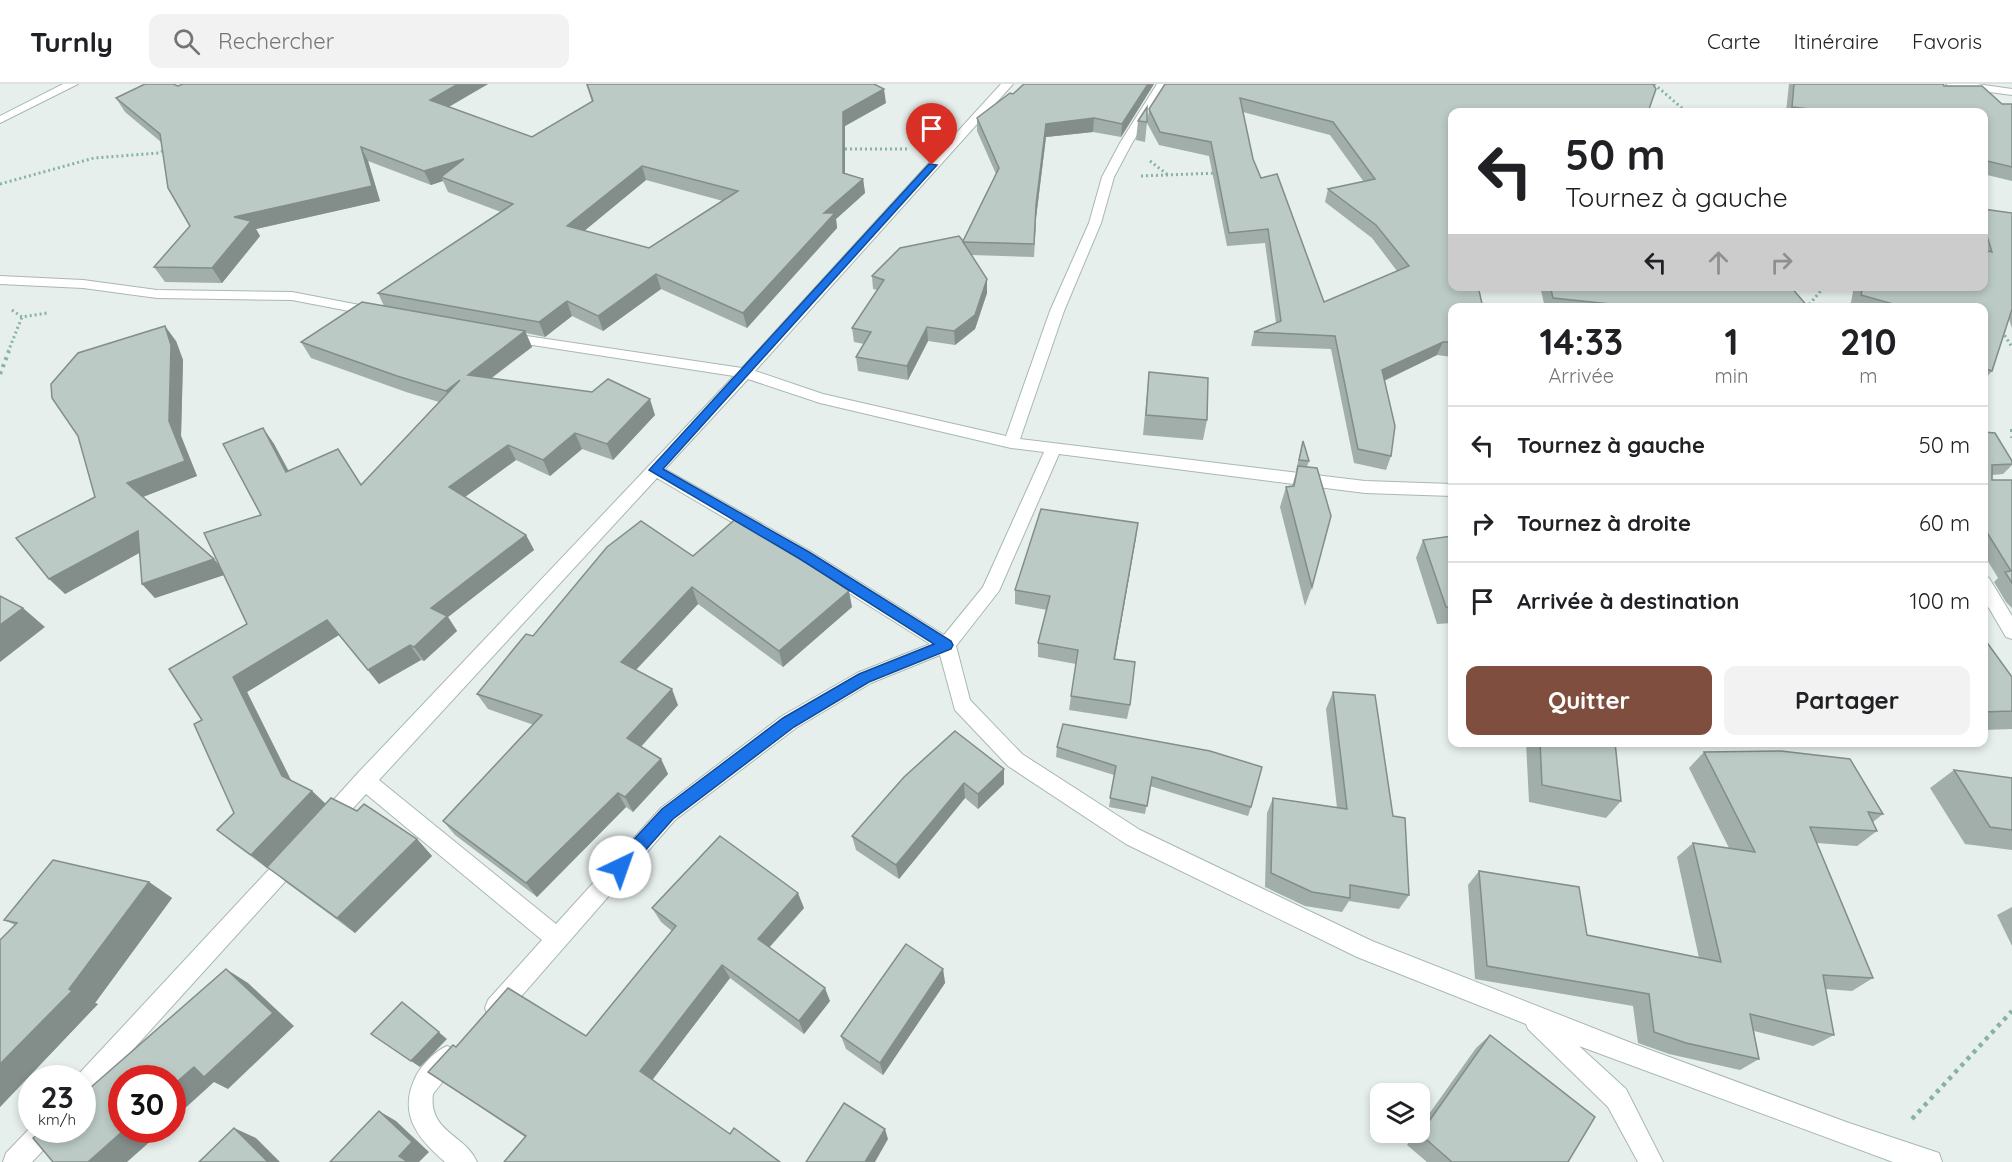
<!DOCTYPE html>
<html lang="fr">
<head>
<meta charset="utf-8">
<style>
  body { margin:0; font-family:Quicksand,sans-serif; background:#f2f2f2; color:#202124; height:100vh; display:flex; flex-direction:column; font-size:22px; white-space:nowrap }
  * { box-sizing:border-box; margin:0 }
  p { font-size:20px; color:#757577 }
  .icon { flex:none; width:33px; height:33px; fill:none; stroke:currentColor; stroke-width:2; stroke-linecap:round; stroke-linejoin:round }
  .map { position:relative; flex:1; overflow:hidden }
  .side { position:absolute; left:1448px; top:219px; width:540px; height:444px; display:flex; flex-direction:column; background:#fff; border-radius:12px; box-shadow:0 3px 9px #0003 }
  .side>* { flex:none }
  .guide { position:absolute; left:1448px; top:24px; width:540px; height:183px; border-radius:12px; box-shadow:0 3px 9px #0003; background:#fff; color:#202124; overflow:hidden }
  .controls { position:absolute; left:1370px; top:999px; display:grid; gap:12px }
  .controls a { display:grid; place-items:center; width:60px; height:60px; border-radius:12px; background:#fff; box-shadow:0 3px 9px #0003; font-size:30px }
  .speed { position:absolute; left:18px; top:981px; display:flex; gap:12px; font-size:30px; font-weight:700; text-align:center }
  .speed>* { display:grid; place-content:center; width:78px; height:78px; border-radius:50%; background:#fff; box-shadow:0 3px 9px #0003; line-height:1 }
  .speed small { font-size:15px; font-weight:400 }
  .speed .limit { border:9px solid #d22; background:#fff; color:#111 }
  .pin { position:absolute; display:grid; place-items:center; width:51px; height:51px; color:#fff; margin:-62px -26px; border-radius:50% 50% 50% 0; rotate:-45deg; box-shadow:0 0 6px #0007 }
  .pin .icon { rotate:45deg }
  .me { position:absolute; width:66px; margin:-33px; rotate:42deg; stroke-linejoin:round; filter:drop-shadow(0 0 4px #0008) }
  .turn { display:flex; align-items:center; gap:21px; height:126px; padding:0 18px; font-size:27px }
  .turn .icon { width:78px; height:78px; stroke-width:2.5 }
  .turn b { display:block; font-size:42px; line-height:51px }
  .lanes { display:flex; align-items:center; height:57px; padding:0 18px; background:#0003; justify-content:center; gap:30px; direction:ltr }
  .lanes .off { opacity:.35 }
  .eta { display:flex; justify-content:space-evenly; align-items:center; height:102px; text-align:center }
  .eta b { font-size:36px; font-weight:700; line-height:42px }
  .button { display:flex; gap:12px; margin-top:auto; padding:12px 18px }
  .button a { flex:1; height:69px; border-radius:12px; background:#7f4e3f; color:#fff; font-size:24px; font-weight:700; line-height:69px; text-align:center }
  .button a+a { background:#f2f2f2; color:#202124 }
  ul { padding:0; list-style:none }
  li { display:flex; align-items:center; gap:18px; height:78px; padding:0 18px; border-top:2px solid #e0e0e0 }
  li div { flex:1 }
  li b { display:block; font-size:22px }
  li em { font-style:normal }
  header { display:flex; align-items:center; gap:36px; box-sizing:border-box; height:84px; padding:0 30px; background:#fff; border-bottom:2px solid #e0e0e0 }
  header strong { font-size:28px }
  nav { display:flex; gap:33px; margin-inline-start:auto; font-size:21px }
  .search { width:420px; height:54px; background:#f2f2f2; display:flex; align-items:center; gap:15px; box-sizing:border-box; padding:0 21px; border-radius:12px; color:#757577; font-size:22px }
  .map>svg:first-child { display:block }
</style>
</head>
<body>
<header>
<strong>Turnly</strong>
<div class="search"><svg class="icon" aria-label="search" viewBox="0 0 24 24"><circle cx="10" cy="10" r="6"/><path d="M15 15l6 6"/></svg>Rechercher</div>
<nav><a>Carte</a><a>Itinéraire</a><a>Favoris</a></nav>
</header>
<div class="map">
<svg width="2012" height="1078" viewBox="0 0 2012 1078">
  <rect width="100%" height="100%" fill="#e6efeb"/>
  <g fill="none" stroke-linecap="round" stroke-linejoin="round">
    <defs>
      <g id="street">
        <polygon points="63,0 78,0 0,39 0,32"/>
        <path d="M1001,0H1013L755,287L823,310L1006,352L1050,227L1089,139L1102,93L1120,59L1157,0H1169L1132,59L1114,93L1101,139L1064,227L1020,355L1365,397L1452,400V412L1365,409L1059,370L999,507L956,562L970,616L1022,670L1140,746L1372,857L1634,960L1849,1039L1939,1069L1942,1078H1893L1579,962L1626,1005L1663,1078H1638L1608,1023L1528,945L1526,940L1357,873L1126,760L1008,682L955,626L940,571L871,599L796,644L675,736L504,932L496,935L488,932L485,924L488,916L542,856L366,710L334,745L327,747L320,745L317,738L320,731L357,690L734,292L506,257L499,253L501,250L506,249L742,284ZM748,295L820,319L1011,364L1044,368L983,503L944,551L810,467L665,385ZM657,394L798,477L930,560L857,589L782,632L661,724L556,840L379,696Z"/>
        <polygon points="1946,0 1977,0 2012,5 2012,11 1952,3"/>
        <polygon points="0,192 83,196 157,206 292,208 375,224 382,228 375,232 292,216 157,214 83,204 0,200"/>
        <polygon points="1983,492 1989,494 2012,532 2012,555 2006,553 1983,514"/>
        <polygon points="294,763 301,766 305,773 301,780 90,1013 82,1017 82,994 75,994 287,766"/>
        <path d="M447,962L455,966L459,974L455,982L433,1010C428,1048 466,1051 477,1078H445C416,1053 397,1028 417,990C424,979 435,967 447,962Z"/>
        <polygon points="32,1042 32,1046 57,1046 54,1055 32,1078 3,1078 6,1069"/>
      </g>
    </defs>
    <!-- street casing -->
    <use href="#street" stroke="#a8b8b2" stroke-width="2"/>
    <!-- path-far2 -->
    <g stroke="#86b3a5" stroke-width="3" stroke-dasharray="2 3" stroke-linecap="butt">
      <polyline points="1654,0 1682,24"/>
      <polyline points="840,65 908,65"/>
      <polyline points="1150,77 1168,91"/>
      <polyline points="1141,92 1218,89"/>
      <polyline points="0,100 94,74 159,69 167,65"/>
      <polyline points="1806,224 1825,202"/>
      <polyline points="12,226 22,233 47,229"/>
      <polyline points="2002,247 2012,263"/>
      <polyline points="8,268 22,233"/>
    </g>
    <!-- path-far1 -->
    <g stroke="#86b3a5" stroke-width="4" stroke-dasharray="3 4.5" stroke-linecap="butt">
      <polyline points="0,290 9,267"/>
      <polyline points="2012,345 2012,354"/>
    </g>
    <!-- path -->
    <polyline stroke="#86b3a5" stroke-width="4.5" stroke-dasharray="4 5" stroke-linecap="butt" points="1912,1035 2012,927"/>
    <!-- street -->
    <use href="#street" fill="#fff" fill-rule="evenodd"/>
  </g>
  <!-- wall -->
  <g fill="#a1aea9" fill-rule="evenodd">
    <path d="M183,0H488L449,23L532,53L592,18L586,0H874L886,19L845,42V89L863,95L865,109L836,135L837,144L747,244L661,205L603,247L572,232L545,253L526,249L532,263L492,294L655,331L613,376L582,365L550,392L516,376L465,413L526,451L534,466L448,533L457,547L424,577L421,576L379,600L339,551L247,608L291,697L312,707L325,720L417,755L432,772L355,849L287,799L268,783L267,784L233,759L217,746L234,729L202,636L247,540L224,491L155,514L142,500L140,468L65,510L95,413L176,257L183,276L181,352L197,392L143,413L219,481L261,431L263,344L274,360L289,387L361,401L439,318L406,308L311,274L301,258L384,222L378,209L501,128L448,108L443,97L431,101L368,77L380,117L256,145L260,152L222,199L165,198L154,183L190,142L161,58L125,28L116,14ZM646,96L723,117L649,164L584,147Z"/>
    <polygon points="1024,0 1154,0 1121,53 1093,48 1046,53 1036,134 1034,173 972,171 987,195 987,209 975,245 955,261 928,257 908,296 858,287 856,273 864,260 854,258 852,244 877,206 873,205 872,192 963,157 996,90 977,47 977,34 1013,10"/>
    <path d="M1165,0L1452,28V273L1437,271L1384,297L1391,372L1386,386L1354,379L1331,265L1251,262L1254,248L1276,239L1265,159L1227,162L1209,72L1159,61L1147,39L1149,25ZM1243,28L1330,51L1364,98L1328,105L1325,118L1372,154L1397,187L1324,218L1261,94L1253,75Z"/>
    <polygon points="1789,0 1943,0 1944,2 2002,20 2012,20 2012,97 1983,90 1983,28 1786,28"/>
    <polygon points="1138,37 1147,38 1145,58 1136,56"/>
    <polygon points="1983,125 2012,129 2012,244 2009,235 1992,287 1983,297 1983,224 1850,224 1854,202 1983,202"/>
    <polygon points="1540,202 1790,202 1809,224 1545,224"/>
    <polygon points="1149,288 1207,336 1203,356 1143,351"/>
    <polygon points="1983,348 2012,377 2012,381 2003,390 1992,391 1992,396 2012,396 2012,524 2006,518 1994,498 1998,494 1983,469"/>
    <polygon points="1303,357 1309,377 1307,383 1312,503 1305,522 1280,423 1286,403 1292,402 1297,386 1296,386"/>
    <polygon points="1138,439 1115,575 1130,621 1127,635 1069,626 1071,612 1076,580 1038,573 1038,559 1047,526 1015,520 1015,506"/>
    <polygon points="1452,452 1452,539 1437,540 1416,474 1423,456"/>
    <polygon points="693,472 852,523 783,583 698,520 636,586 678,621 641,663 661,675 668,690 633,728 626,723 537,813 455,751 443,737 534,641 488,625 477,610 533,552"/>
    <polygon points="1983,553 2012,593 2012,645 1983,646"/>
    <polygon points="1333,608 1393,732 1409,811 1399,825 1349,817 1342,828 1305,822 1265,803 1267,729 1273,714 1337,724 1326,625"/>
    <polygon points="955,647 1004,700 978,725 965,714 899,795 856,766 852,752"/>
    <polygon points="1526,658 1615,658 1621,717 1606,734 1529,718"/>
    <polygon points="1057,663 1251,723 1248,732 1150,702 1145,730 1109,723 1114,691 1056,673"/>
    <polygon points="1704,668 1883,730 1873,738 1877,747 1857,762 1817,759 1873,894 1852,907 1825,905 1834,951 1813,962 1754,947 1759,975 1740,986 1669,970 1638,959 1633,922 1475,895 1468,801 1479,787 1587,851 1699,874 1677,773 1693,759 1729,764 1689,684"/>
    <polygon points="1954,686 2012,694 2012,766 1965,760 1930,704"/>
    <polygon points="149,798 172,814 95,919 98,920 0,1023 15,841 4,836"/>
    <polygon points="2012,823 2012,862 1997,831"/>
    <polygon points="652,824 804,824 769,864 830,917 804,950 730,894 652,996 730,1050 525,1053 428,988 456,963 586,952 672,847 661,838"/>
    <polygon points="943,885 945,899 883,991 846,965 841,952"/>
    <polygon points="1490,951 1568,1078 1427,1078 1407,1061 1416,1048 1419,1048 1419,1044 1476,964"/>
  </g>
  <!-- shaded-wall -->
  <g fill="#838d89">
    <polygon points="458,0 488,0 436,30 430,16"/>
    <polygon points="1148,0 1154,0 1121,53 1122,40"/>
    <polygon points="884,5 886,19 845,42 845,103 843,89 843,28"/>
    <polygon points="1094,34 1093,48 1046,53 1036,134 1034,173 1036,121 1046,40"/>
    <polygon points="361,63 368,77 380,117 256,145 260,152 222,199 212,184 234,133"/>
    <polygon points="464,75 441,93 443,97 431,101 424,87"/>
    <polygon points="642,82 646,96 572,157 567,142"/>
    <polygon points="863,95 865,109 836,135 837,144 747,244 743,229 824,129"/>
    <polygon points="656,190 661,205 603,247 598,232"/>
    <polygon points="987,195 987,209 975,245 955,261 954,247"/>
    <polygon points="567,217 572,232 545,253 539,238"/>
    <polygon points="165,242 176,257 183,276 181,352 197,392 140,414 127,399 169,337"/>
    <polygon points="927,243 928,257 908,296 907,282"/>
    <polygon points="525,247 532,263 475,306 468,291"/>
    <polygon points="1443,258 1437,271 1377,300 1382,286"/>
    <polygon points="460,296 454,323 446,307"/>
    <polygon points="650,315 655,331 613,376 607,360"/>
    <polygon points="263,344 274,360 297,404 286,388"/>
    <polygon points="575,349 582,365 550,392 543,376"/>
    <polygon points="508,361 516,376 458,418 449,403"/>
    <polygon points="1138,439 1136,454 1112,590 1114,575"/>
    <polygon points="138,447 152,462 65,510 49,495"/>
    <polygon points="526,451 534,466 448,533 457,547 424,577 414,563 431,524"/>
    <polygon points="214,475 227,490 155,514 142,500"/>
    <polygon points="692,503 698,520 628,594 621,578"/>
    <polygon points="849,507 852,523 783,583 779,567"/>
    <polygon points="23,524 45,543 0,578 0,541"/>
    <polygon points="327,536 339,551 247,608 296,706 282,692 233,593"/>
    <polygon points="410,561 421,576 379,600 368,586"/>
    <polygon points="672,605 678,621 635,669 627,654"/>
    <polygon points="661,675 668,690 633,728 625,713"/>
    <polygon points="1004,685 1004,700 978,725 978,710"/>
    <polygon points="964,699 965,714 899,795 896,781"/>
    <polygon points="312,707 326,720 267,784 251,771"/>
    <polygon points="618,709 626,723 537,813 526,799"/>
    <polygon points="417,755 432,772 355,849 337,834"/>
    <polygon points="149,798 172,814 95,919 98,920 0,1023 0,980 69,905"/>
    <polygon points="798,809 804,824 764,869 758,855"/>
    <polygon points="722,881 730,894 650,999 640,987"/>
    <polygon points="226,885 248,899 294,942 228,1005 214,998 172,1036 172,1002"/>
    <polygon points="943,885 945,899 883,991 880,979"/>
    <polygon points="825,904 830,917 804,950 799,937"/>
    <polygon points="411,925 447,955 420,983 411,977"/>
    <polygon points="379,1027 396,1037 429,1068 419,1078 408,1078 399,1072"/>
    <polygon points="234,1044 256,1054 280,1078 268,1078"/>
    <polygon points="885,1045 888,1055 875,1078 865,1078"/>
    <polygon points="124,1046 163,1046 127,1078 88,1078"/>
  </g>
  <!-- building -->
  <g fill="#bbcac4" stroke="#838d89" stroke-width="1.5" fill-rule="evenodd">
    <path d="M145,0H173L178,2L183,0H458L430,16L532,53L593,17L587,0H874L884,5L843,28V89L863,95L824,129H835L743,229L656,190L598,232L567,217L539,238L378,209L513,120L441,93L464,75L424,87L361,63L372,102L234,133L251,137L212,184L154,183L190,142L168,104L160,50L116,14ZM642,82L738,107L649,164L567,142Z"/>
    <polygon points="1024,0 1148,0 1122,40 1094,34 1046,40 1036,121 1034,160 963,158 987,195 975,231 954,247 927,243 907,282 856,273 871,248 852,244 884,196 872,192 900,164 959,152 963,157 999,84 977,34 1010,9 1013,10"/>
    <path d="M1165,0H1653L1656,5L1648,28H1452V202H1478L1483,224H1452V258H1443L1382,286L1395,342L1391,372L1358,365L1335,252L1254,248L1281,237L1268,145L1229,149L1211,58L1160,48L1149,25ZM1240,14L1333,38L1375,95L1328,105L1376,141L1409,182L1324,218L1277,90L1261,94L1253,75Z"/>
    <polygon points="1794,0 1943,0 1944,2 1982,2 2002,20 2012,20 2012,83 1983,76 1983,28 1819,28 1818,26 1792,23"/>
    <polygon points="1147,23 1147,38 1138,37"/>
    <polygon points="1983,125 2012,129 2012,225 1992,287 1983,284 1983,224 1907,224 1861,211 1863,202 1983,202 1983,166 1992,168 1983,139"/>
    <polygon points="1550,202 1790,202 1809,224 1649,224 1553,214"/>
    <polygon points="362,218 525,247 468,291 592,308 608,295 650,315 607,360 575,349 543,376 508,361 449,403 526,451 431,524 447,532 414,563 410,561 368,586 327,536 233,593 282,692 312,707 251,771 217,746 234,729 194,640 202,636 169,585 247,540 204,449 261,431 223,360 263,344 286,388 338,365 361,401 460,296 446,307 397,292 301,258"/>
    <polygon points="165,242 171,261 169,337 185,377 127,399 214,475 142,500 138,447 49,495 16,454 95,413 78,352 52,314 51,300 78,269"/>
    <polygon points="1149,288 1208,294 1207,336 1146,331"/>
    <polygon points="1983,348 1995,349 2012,377 2012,380 1992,381 1992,396 2012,396 2012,499 2005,488 2011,487 1983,442"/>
    <polygon points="1303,357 1309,377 1299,376"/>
    <polygon points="1298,382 1317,384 1331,432 1312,503 1286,403 1294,402"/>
    <polygon points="1041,425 1138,439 1114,575 1135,578 1130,621 1071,612 1078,566 1038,559 1050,512 1015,506"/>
    <polygon points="739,432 849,507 779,567 692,503 621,578 672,605 627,654 661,675 625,713 618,709 526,799 443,737 542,631 477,610 526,550 533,552 607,463 641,437 693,472"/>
    <polygon points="1452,452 1452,523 1446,523 1423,456"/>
    <polygon points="0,512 23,524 0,541"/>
    <polygon points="1983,553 2012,593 2012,627 1983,628"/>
    <polygon points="1333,608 1375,611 1393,732 1405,734 1409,811 1350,801 1350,814 1312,808 1271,789 1273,714 1347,725"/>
    <polygon points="1063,640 1210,667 1262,683 1251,723 1152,693 1147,722 1110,714 1116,682 1057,663"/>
    <polygon points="955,647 1004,685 978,710 964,699 896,781 852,752 904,693"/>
    <polygon points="1540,658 1615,658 1621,717 1542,701"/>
    <polygon points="1781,667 1850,675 1883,730 1868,728 1877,747 1810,743 1873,894 1823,891 1834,951 1750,930 1759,975 1686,959 1654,948 1649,910 1487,882 1479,787 1579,803 1587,851 1721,878 1693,759 1755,768 1704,668"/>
    <polygon points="1954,686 2012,694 2012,746 1990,743"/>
    <polygon points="331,714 357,727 364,720 417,755 337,834 267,783"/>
    <polygon points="720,752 798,809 758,855 825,904 799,937 722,881 640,987 730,1050 734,1044 780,1078 504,1078 526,1052 428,988 453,961 456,963 508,904 586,952 676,842 652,824"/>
    <polygon points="53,776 149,798 69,905 72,907 0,980 0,856 17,839 4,836"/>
    <polygon points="906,860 943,885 880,979 841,952"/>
    <polygon points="226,885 273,929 204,993 194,983 172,1002 172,994 122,994 122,1046 124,1046 88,1078 53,1078 33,1054 43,1046 82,1046 82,1011"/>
    <polygon points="402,918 439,948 411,977 371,950"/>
    <polygon points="1490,951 1595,1033 1568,1078 1452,1078 1420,1050"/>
    <polygon points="844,1019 885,1045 865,1078 806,1078"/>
    <polygon points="379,1027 412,1058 399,1072 408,1078 330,1078"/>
    <polygon points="234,1044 268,1078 199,1078"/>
  </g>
  <!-- route -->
  <polygon fill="#1a73e8" stroke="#114b97" stroke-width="1.5" points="929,80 937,81 663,385 809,468 951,557 953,561 951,565 869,598 794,643 673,735 626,788 620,790 614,788 612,783 614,777 662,725 783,634 859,590 934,560 800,475 649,386"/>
</svg>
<div class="controls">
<a><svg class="icon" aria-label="layers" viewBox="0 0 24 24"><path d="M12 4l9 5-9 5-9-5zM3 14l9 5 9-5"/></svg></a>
</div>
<div class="speed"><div>23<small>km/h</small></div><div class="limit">30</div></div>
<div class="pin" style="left:932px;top:81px;background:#d93025"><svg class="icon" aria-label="arrive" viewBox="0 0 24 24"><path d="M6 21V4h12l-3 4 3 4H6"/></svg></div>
<svg class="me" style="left:620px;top:783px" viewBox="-20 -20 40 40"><circle r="19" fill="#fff"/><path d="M0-13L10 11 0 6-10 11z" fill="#1a73e8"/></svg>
<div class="guide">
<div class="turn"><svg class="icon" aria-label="left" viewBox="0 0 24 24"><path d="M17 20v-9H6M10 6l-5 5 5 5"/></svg><div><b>50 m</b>Tournez à gauche</div></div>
<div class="lanes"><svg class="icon" aria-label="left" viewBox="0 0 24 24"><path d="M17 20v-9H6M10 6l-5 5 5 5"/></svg><svg class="icon off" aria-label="ahead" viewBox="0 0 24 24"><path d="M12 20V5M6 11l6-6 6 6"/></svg><svg class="icon off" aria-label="right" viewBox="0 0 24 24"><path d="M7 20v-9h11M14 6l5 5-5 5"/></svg></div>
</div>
<section class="side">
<div class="eta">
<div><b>14:33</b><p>Arrivée</p></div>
<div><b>1</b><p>min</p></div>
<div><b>210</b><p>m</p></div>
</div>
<ul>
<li><svg class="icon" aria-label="left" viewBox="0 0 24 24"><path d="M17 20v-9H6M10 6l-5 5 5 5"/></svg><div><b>Tournez à gauche</b></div><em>50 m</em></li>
<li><svg class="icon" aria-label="right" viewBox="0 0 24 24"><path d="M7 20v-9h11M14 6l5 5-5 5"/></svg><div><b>Tournez à droite</b></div><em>60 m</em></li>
<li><svg class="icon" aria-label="arrive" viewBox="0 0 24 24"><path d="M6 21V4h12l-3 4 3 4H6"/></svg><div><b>Arrivée à destination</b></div><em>100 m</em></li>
</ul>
<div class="button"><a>Quitter</a><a>Partager</a></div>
</section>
</div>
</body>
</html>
